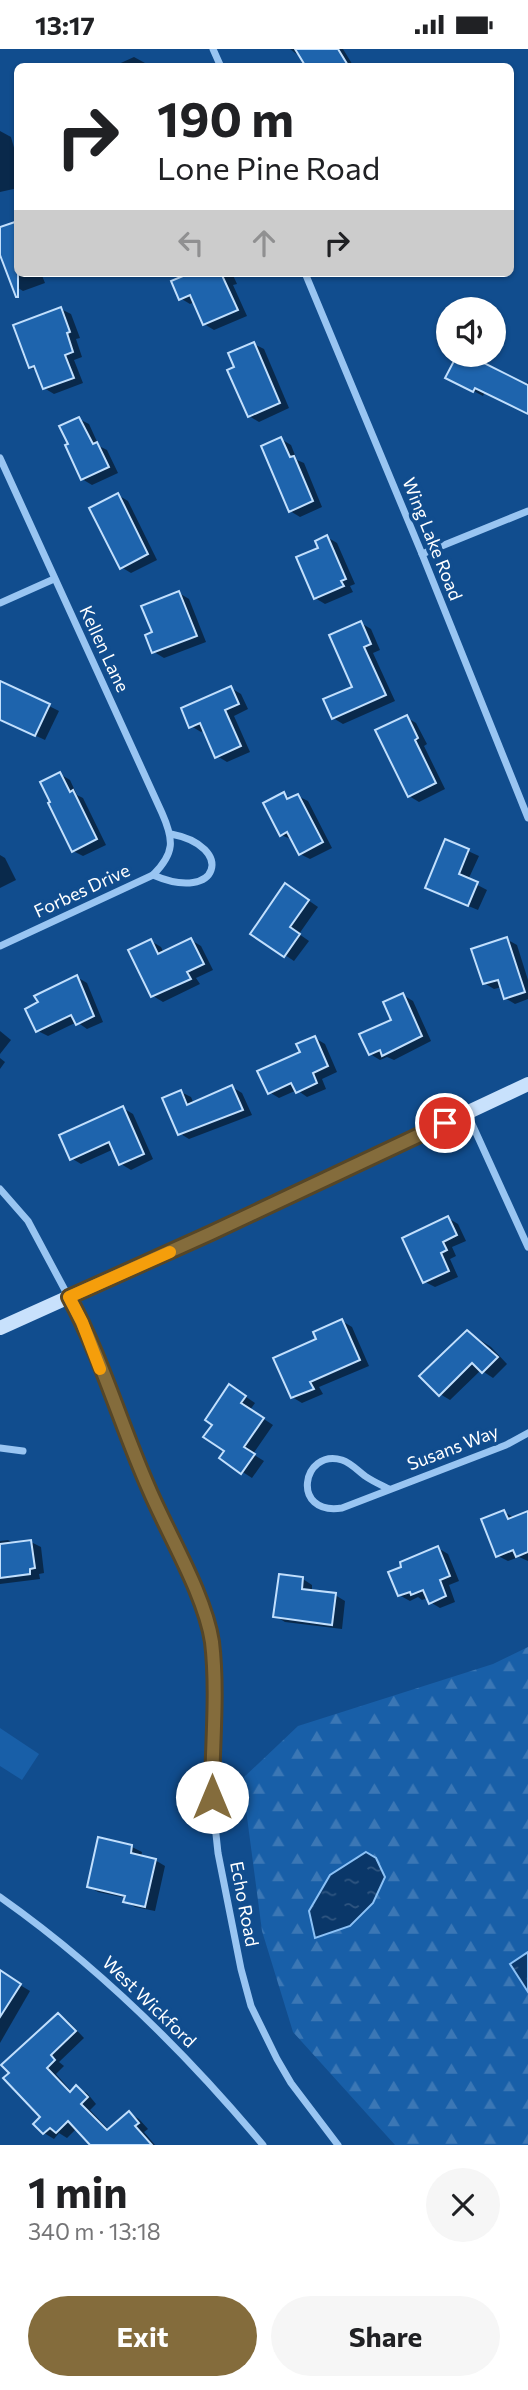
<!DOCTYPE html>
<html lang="en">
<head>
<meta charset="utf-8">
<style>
  body { margin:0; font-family:Commissioner,sans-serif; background:#f6f6f6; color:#202124; height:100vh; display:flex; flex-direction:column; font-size:26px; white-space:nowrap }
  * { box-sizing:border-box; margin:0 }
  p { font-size:23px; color:#757577 }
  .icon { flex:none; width:38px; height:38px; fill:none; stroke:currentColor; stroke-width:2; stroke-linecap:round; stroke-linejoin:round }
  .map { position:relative; height:2096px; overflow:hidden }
  .details { display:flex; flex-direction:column; background:#fff; flex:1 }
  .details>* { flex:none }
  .guide { position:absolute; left:14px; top:14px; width:500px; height:214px; border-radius:10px; box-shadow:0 2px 5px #0004; background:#fff; color:#202124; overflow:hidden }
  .buttons { position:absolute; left:436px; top:248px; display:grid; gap:14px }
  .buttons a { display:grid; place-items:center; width:70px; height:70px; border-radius:50%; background:#fff; box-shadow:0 2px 5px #0004; font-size:35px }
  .pin { position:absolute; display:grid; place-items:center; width:60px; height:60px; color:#fff; margin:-30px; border:4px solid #fff; border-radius:50%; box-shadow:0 2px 7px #0007 }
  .me { position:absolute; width:77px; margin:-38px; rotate:0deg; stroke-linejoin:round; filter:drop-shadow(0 0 5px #0008) }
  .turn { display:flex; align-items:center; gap:24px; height:147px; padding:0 28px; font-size:32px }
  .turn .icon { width:91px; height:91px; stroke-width:2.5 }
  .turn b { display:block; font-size:49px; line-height:60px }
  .lanes { display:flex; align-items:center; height:66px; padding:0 28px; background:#0003; justify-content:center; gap:35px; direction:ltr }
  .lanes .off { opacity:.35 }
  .round { display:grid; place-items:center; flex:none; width:74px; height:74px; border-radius:37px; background:#f6f6f6 }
  .overview { display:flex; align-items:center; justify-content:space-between; height:119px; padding:0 28px }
  h1 { font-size:42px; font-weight:700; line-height:52px }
  .button { display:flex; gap:14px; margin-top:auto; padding:14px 28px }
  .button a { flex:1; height:80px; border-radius:42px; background:#846c3c; color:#fff; font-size:28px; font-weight:700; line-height:80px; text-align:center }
  .button a+a { background:#f6f6f6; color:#202124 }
  .status { display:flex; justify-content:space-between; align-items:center; height:49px; padding:0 35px; background:#fff; direction:ltr }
  .status svg { height:19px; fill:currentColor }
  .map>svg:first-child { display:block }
</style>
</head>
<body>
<div class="status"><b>13:17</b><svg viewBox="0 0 49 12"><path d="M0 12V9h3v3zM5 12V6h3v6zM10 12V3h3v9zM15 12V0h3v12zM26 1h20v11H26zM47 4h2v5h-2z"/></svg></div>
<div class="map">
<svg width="528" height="2096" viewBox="0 0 528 2096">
  <defs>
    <pattern id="forest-firs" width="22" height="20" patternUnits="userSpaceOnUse" patternTransform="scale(1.75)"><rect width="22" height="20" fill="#185fa8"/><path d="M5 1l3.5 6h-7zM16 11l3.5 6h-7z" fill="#3b77b5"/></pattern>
    <pattern id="water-ripples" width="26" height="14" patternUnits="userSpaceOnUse" patternTransform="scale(1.75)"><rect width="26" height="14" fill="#0a3769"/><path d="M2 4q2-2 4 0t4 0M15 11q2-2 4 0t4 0" fill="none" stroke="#2f5580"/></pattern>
  </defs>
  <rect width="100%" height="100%" fill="#114d8e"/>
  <!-- forest -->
  <polygon fill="url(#forest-firs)" points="528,1598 528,2096 395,2096 293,1983 262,1882 242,1730 298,1677 493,1615"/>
  <!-- park -->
  <polygon fill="#185fa8" points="0,1679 39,1705 22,1731 0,1717"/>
  <!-- water -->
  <g fill="url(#water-ripples)" stroke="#8bc1f6" stroke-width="2">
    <polygon points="366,1803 376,1809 385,1828 373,1854 350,1877 315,1889 309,1862 330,1826"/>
    <polygon points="528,1903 528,1943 510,1915"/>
  </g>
  <!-- shadow -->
  <g fill="#0007">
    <polygon points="290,0 343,0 354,18 308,18 304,11"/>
    <polygon points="134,8 145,14 146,18 112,18"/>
    <polygon points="0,82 11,88 18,113 18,139 0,143"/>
    <polygon points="0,180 18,224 41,224 45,234 23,242 13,236 3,209 0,207"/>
    <polygon points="185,224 232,224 237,235 233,236 247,267 214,281 204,275 195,253 190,255 180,249 186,227"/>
    <polygon points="61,260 71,265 80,289 76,290 82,308 74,311 83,334 54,345 44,339 38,323 30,318"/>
    <polygon points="254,295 264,300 289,359 259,373 249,367 236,319"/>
    <polygon points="528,332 528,364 485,343 483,347 458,334 526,337"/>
    <polygon points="79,370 89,375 99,397 107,401 118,424 92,436 82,430 70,395"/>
    <polygon points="281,390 291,396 297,411 304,414 322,458 300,468 290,462"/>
    <polygon points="118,446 128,452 157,511 131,524 121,518"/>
    <polygon points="327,488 337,494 355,535 350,537 353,543 325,555 315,549 320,500"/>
    <polygon points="179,544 189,550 206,593 164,609 154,603 154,584"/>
    <polygon points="361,574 371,580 380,601 373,604 395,652 343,675 333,669 354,639"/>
    <polygon points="231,639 241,645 248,660 234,667 250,703 227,713 217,707 205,681 201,683 191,677"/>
    <polygon points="0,641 49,657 59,662 45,691 0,670"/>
    <polygon points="406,668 416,674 427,695 424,697 445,740 419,753 409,747"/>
    <polygon points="60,725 70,731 77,746 83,749 106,796 83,807 73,802"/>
    <polygon points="284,745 292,750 298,747 308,752 332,799 310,810 300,805 293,791 281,786"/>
    <polygon points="446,792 479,807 468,831 487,841 478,861 437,844"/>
    <polygon points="0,806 5,809 16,831 0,839"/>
    <polygon points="295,842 318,858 299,885 309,892 294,912 285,906"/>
    <polygon points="506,890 517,896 528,931 528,950 515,955 505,949 502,938 494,940 484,934"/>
    <polygon points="191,891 201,897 213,921 196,929 200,935 163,953 153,947 151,892 161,898 164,904"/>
    <polygon points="77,928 87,934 103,973 87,980 77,973 48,987 38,982"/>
    <polygon points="403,946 413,952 431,992 394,1011 387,1008 380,1011 370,1005 393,971"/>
    <polygon points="0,982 11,991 0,1005"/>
    <polygon points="315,989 325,995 337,1023 322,1030 326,1040 307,1048 297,1041 279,1049 269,1043"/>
    <polygon points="0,1009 5,1013 0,1020"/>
    <polygon points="232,1038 242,1044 252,1066 189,1090 179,1084 181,1043 191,1048 194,1055"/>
    <polygon points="123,1059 133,1065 153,1110 131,1121 121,1115 114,1100 81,1115 71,1109"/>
    <polygon points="448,1169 458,1175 466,1192 452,1198 456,1207 450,1210 458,1228 435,1238 425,1233"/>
    <polygon points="342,1272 352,1278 369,1317 319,1338 323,1345 302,1354 292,1348 319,1291"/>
    <polygon points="468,1283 491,1298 507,1315 493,1329 481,1321 450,1351 440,1345"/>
    <polygon points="239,1343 255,1354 250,1361 273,1376 253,1405 264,1412 252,1429 221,1409 226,1402 214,1375"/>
    <polygon points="504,1463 515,1469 528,1464 528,1512 519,1508 508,1512 498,1507"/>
    <polygon points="8,1491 15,1495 31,1493 41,1498 44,1524 39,1525 40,1530 0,1535 0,1492"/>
    <polygon points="438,1499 448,1505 459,1532 449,1536 455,1553 440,1559 430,1553 428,1549 422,1551 418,1548 410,1552 399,1546"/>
    <polygon points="303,1530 312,1536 312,1543 335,1546 345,1552 342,1580 285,1573 275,1567"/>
    <polygon points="132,1798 142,1803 141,1808 155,1811 165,1817 155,1862 135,1858 125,1852 126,1849 98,1843 89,1838"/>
    <polygon points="0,1924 30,1942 0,1994"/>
    <polygon points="59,1966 68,1972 84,1989 59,2013 64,2017 56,2025 72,2043 77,2039 87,2044 96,2055 90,2061 109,2081 129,2064 139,2070 148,2080 144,2083 155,2096 92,2096 77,2079 67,2089 59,2084 54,2090 44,2084 42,2068 5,2029"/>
  </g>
  <!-- building -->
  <g fill="#1e64ad" stroke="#c1dffd" stroke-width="2">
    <polygon points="295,0 338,0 349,18 306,18"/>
    <polygon points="18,172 18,248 16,248 0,206 0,178"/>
    <polygon points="190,224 221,224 238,261 203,276 190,246 179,251 171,232"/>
    <polygon points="61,258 70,283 67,284 73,303 65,306 74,329 43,340 34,317 29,319 13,276"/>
    <polygon points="254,293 280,354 248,368 227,321 234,318 228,304"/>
    <polygon points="470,307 528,336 528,365 475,339 473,343 445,329 455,310 465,315"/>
    <polygon points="79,368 93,395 97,393 109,418 81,431 65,396 68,395 59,377"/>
    <polygon points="281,388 290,408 294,407 313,452 289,463 261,397"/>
    <polygon points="118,444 148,505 120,520 89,459"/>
    <polygon points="327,486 346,530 341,532 344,537 314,550 296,508 318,499 315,492"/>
    <polygon points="179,542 197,587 152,604 145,586 152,583 141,557"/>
    <polygon points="361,572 371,595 364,598 386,646 332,670 323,650 352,638 329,586"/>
    <polygon points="0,632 50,655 35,687 0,671"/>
    <polygon points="231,637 239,655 225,661 241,697 215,709 200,674 189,679 181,659"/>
    <polygon points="407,666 418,689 415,691 436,734 408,748 375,681"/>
    <polygon points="60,723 70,743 73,741 97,790 72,803 48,754 50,753 40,733"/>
    <polygon points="284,743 287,750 298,745 323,793 299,806 287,783 280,787 263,754"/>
    <polygon points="445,790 469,800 459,825 478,833 468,857 425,839"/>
    <polygon points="285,834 309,851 290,878 300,885 284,908 250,885"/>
    <polygon points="507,888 525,943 504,950 498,931 483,935 471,900"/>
    <polygon points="191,889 204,915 187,923 191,930 151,948 128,901 151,890 158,905"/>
    <polygon points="77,926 94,967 76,976 71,966 36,983 25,960 38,953 34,947"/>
    <polygon points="403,944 422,987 382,1007 380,1001 369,1006 359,985 391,971 383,953"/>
    <polygon points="315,987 328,1017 313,1024 317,1034 296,1044 291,1034 268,1045 257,1022 300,1003 296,995"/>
    <polygon points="232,1036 243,1061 178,1086 162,1049 181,1041 187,1056"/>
    <polygon points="123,1057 144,1105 119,1116 109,1093 70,1111 59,1086"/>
    <polygon points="448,1167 457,1186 443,1193 447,1201 441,1204 449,1222 423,1234 402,1189"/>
    <polygon points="342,1270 360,1311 310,1333 314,1340 291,1349 273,1309 316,1290 313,1283"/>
    <polygon points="467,1281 498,1308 482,1324 472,1314 439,1347 419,1327"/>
    <polygon points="229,1335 246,1347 241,1354 264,1369 244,1398 255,1405 241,1425 219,1409 224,1402 203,1388 212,1376 205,1371"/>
    <polygon points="504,1461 508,1470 528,1462 528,1503 516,1508 513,1501 496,1508 481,1470"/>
    <polygon points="31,1491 35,1519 30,1520 30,1525 0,1529 0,1495"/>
    <polygon points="438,1497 450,1527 440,1531 446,1547 429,1555 423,1541 411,1546 410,1543 398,1547 388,1523 401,1518 400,1513"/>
    <polygon points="279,1525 303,1528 302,1540 336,1544 332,1576 273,1568"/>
    <polygon points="98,1788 132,1796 131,1804 156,1810 145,1858 123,1853 125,1847 87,1838"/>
    <polygon points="0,1921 21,1935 0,1968"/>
    <polygon points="58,1964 76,1982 51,2006 55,2011 47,2019 70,2043 76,2036 88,2048 81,2055 107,2081 129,2062 139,2074 135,2077 152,2096 90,2096 68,2072 56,2084 50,2079 43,2085 33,2075 40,2068 3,2029 9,2024 1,2016"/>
  </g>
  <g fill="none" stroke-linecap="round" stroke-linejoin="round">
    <!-- street -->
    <g stroke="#99c5f2" stroke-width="7">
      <polyline points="213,0 221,18"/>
      <polyline points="305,224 422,505 528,769"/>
      <path d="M0,409L162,764C174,791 175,804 153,826L0,897"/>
      <polyline points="422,505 528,462"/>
      <polyline points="0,554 54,530"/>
      <path d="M153,826C220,855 235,797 171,785"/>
      <polyline points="467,1064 528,1198"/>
      <polyline points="0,1140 28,1172 82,1273 133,1404 199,1549 211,1591 212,1748 218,1804 241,1920 251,1957 277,2010 291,2034 338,2096"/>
      <polyline points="0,1399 23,1402"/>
      <path d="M389,1440C381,1436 372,1432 365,1427C357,1421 351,1414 342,1411C302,1399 290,1467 342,1459L506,1396L528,1384"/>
      <path d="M0,1848C98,1917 186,2004 263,2096"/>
    </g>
    <!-- secondary -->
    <polyline stroke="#c8e1fc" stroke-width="14" points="0,1279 211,1184 528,1035"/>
  </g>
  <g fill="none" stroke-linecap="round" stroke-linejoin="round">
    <defs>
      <path id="route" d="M212,1748C212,1698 218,1643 212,1593C205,1546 168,1485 149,1440C121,1377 102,1309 69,1248L211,1184L445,1074"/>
    </defs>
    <!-- route casing -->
    <use href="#route" stroke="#564627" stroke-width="18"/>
    <!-- route -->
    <use href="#route" stroke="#846c3c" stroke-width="12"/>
    <!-- slow -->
    <polyline stroke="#f59e0b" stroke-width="12" points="100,1320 82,1273 69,1248 170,1203"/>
  </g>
  <g text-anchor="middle" stroke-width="7" stroke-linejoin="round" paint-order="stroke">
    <!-- street labels -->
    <g font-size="18" fill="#fff" stroke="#114d8e">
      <text transform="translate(432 490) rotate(68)" y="6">Wing Lake Road</text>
      <text transform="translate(104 600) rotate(65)" y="6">Kellen Lane</text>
      <text transform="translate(82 842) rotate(-25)" y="6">Forbes Drive</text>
      <text transform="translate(453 1399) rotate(-21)" y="6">Susans Way</text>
      <text transform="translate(244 1855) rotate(79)" y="6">Echo Road</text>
      <text transform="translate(149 1953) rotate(44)" y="6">West Wickford</text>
    </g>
  </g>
</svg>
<div class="buttons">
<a><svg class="icon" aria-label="sound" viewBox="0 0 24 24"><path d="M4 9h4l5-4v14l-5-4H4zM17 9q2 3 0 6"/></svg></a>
</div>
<div class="pin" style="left:445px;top:1074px;background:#d93025"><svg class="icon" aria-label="arrive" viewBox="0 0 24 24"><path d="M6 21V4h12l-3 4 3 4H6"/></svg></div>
<svg class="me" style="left:212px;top:1748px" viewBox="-20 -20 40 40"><circle r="19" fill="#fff"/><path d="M0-13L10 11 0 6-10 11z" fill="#846c3c"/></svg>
<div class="guide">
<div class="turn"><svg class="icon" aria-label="right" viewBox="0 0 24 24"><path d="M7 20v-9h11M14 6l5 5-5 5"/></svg><div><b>190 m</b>Lone Pine Road</div></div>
<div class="lanes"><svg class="icon off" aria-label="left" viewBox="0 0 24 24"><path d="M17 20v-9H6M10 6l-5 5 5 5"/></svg><svg class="icon off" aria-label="ahead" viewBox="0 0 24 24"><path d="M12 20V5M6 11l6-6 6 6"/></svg><svg class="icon" aria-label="right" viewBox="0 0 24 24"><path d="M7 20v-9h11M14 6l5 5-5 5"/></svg></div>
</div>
</div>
<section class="details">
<div class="overview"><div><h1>1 min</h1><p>340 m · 13:18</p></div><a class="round"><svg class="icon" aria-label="close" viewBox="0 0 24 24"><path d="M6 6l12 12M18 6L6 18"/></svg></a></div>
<div class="button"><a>Exit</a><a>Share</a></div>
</section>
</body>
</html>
